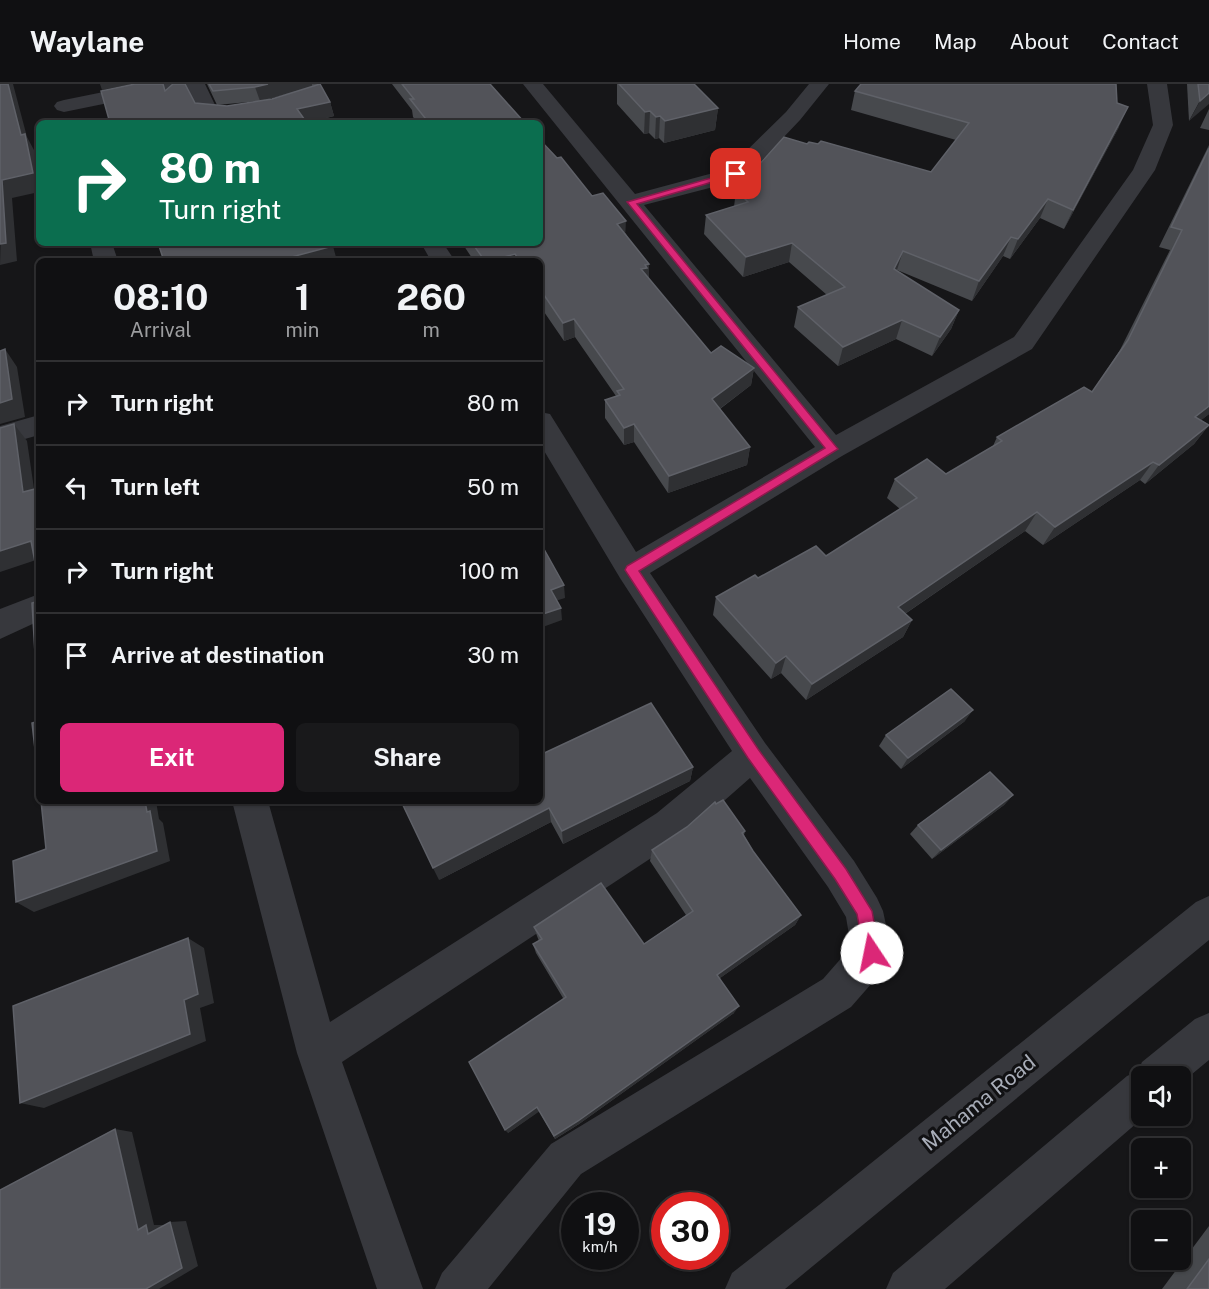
<!DOCTYPE html>
<html lang="en">
<head>
<meta charset="utf-8">
<style>
  body { margin:0; font-family:"Public Sans",sans-serif; background:#19191b; color:#f1f3f6; height:100vh; display:flex; flex-direction:column; font-size:22px; white-space:nowrap }
  * { box-sizing:border-box; margin:0 }
  p { font-size:20px; color:#9c9d9f }
  .icon { flex:none; width:33px; height:33px; fill:none; stroke:currentColor; stroke-width:2; stroke-linecap:round; stroke-linejoin:round }
  .map { position:relative; flex:1; overflow:hidden }
  .drawer { position:absolute; left:36px; top:174px; width:507px; height:546px; display:flex; flex-direction:column; background:#101012; border-radius:9px; box-shadow:0 2px 4px #0004,0 0 0 2px #303032 }
  .drawer>* { flex:none }
  .banner { position:absolute; left:36px; top:36px; width:507px; height:126px; border-radius:9px; box-shadow:0 2px 4px #0004,0 0 0 2px #303032; background:#0b6e4f; color:#fff; overflow:hidden }
  .buttons { position:absolute; left:1131px; top:982px; display:grid; gap:12px }
  .buttons a { display:grid; place-items:center; width:60px; height:60px; border-radius:9px; background:#101012; box-shadow:0 2px 4px #0004,0 0 0 2px #303032; font-size:30px }
  .speed { position:absolute; left:561px; top:1108px; display:flex; gap:12px; font-size:30px; font-weight:700; text-align:center }
  .speed>* { display:grid; place-content:center; width:78px; height:78px; border-radius:50%; background:#101012; box-shadow:0 2px 4px #0004,0 0 0 2px #303032; line-height:1 }
  .speed small { font-size:15px; font-weight:400 }
  .speed .limit { border:9px solid #d22; background:#fff; color:#111 }
  .pin { position:absolute; display:grid; place-items:center; width:51px; height:51px; color:#fff; margin:-26px; border-radius:12px; box-shadow:0 3px 9px #0006 }
  .me { position:absolute; width:66px; margin:-33px; rotate:349deg; stroke-linejoin:round; filter:drop-shadow(0 0 4px #0008) }
  .turn { display:flex; align-items:center; gap:21px; height:126px; padding:0 24px; font-size:27px }
  .turn .icon { width:78px; height:78px; stroke-width:2.5 }
  .turn b { display:block; font-size:42px; line-height:51px }
  .eta { display:flex; justify-content:space-evenly; align-items:center; height:102px; text-align:center }
  .eta b { font-size:36px; font-weight:700; line-height:42px }
  .button { display:flex; gap:12px; margin-top:auto; padding:12px 24px }
  .button a { flex:1; height:69px; border-radius:9px; background:#db2777; color:#fff; font-size:24px; font-weight:700; line-height:69px; text-align:center }
  .button a+a { background:#19191b; color:#f1f3f6 }
  ul { padding:0; list-style:none }
  li { display:flex; align-items:center; gap:18px; height:84px; padding:0 24px; border-top:2px solid #303032 }
  li div { flex:1 }
  li b { display:block; font-size:22px }
  li em { font-style:normal }
  header { display:flex; align-items:center; gap:36px; box-sizing:border-box; height:84px; padding:0 30px; background:#101012; border-bottom:2px solid #303032 }
  header strong { font-size:28px }
  nav { display:flex; gap:33px; margin-inline-start:auto; font-size:21px }
  .map>svg:first-child { display:block }
</style>
</head>
<body>
<header>
<strong>Waylane</strong>
<nav><a>Home</a><a>Map</a><a>About</a><a>Contact</a></nav>
</header>
<div class="map">
<svg width="1209" height="1205" viewBox="0 0 1209 1205">
  <rect width="100%" height="100%" fill="#161618"/>
  <g fill="none" stroke-linecap="round" stroke-linejoin="round">
    <!-- minor -->
    <g fill="#37383d" fill-rule="evenodd">
      <polygon points="143,0 182,0 179,4 172,6 64,28 57,26 54,22 57,18 64,16"/>
      <polygon points="185,0 205,0 216,23 244,21 251,23 254,27 251,31 218,36 201,31"/>
      <polygon points="523,0 543,0 635,110 728,85 786,28 809,0 829,0 800,36 744,95 644,121 836,351 1014,253 1133,86 1153,41 1147,0 1167,0 1173,41 1155,86 1032,265 842,372 650,489 765,659 854,777 877,814 883,827 892,869 886,883 851,923 581,1090 488,1205 435,1205 442,1189 551,1060 823,895 851,863 846,833 828,803 750,694 683,753 342,978 423,1205 377,1205 297,969 232,717 268,717 330,938 657,729 732,667 620,494 540,360 540,328 550,330 636,468 815,363"/>
      <polygon points="90,159 112,159 118,177 94,177"/>
      <polygon points="421,159 443,159 455,177 431,177"/>
      <polygon points="39,331 39,351 0,362 0,342"/>
      <polygon points="39,510 39,537 0,555 0,525"/>
    </g>
    <!-- tertiary -->
    <g fill="#37383d" fill-rule="evenodd">
      <polygon points="1209,812 1209,856 785,1205 725,1205 732,1189 819,1121 1196,818"/>
      <polygon points="1209,929 1209,976 1180,1000 1180,993 1142,993 1142,1032 1145,1032 945,1205 886,1205 893,1189 1127,992 1138,987 1142,978 1195,935"/>
    </g>
  </g>
  <!-- wall -->
  <g fill="#47494d">
    <polygon points="207,0 317,0 330,18 334,32 307,39 110,39 165,7 195,19 227,22 272,15 301,6 260,17 217,21"/>
    <polygon points="392,0 490,0 525,39 418,39 413,33 412,26"/>
    <polygon points="617,0 694,0 718,24 715,46 664,59 659,54 655,55 649,49 644,50 617,20"/>
    <polygon points="1187,0 1209,0 1189,37"/>
    <polygon points="855,7 1117,19 1119,43 1064,145 1040,134 1010,175 1003,172 972,217 897,186 897,187 959,226 951,245 932,272 896,255 838,282 794,243 798,223 827,211 789,178 743,193 704,150 706,131 734,123 736,106 738,106 738,104 807,60 931,88 956,56 851,26"/>
    <polygon points="1209,25 1209,46 1200,44"/>
    <polygon points="1209,61 1209,330 1201,336 1209,341 1194,360 1145,400 1140,396 1043,461 1025,447 905,530 912,536 903,553 806,616 781,589 771,595 713,531 716,513 758,494 826,472 900,425 887,414 895,395 946,390 993,362 997,353 1092,308 1120,266 1170,166 1159,163"/>
    <polygon points="592,112 626,150 649,195 711,269 754,284 751,301 720,325 750,363 747,381 668,409 634,358 624,361 605,334 605,316 616,312 575,253 564,257 540,222 540,177 474,177 462,159 540,159"/>
    <polygon points="965,637 901,685 879,662 886,651"/>
    <polygon points="693,683 690,697 563,760 551,738 439,796 540,717"/>
    <polygon points="1013,711 1004,721 932,775 910,750 918,741"/>
    <polygon points="745,747 744,751 753,767 801,831 795,841 720,894 734,929 579,1040 555,1055 539,1027 508,1049 563,914 536,869 533,860 539,857 537,852 534,843 644,860 686,831 650,777 652,766"/>
    <polygon points="1209,1142 1209,1205 1162,1205"/>
  </g>
  <!-- shaded-wall -->
  <g fill="#2f3033">
    <polygon points="8,0 13,0 27,53 35,68 39,87 39,108 12,114 17,177 0,181 2,96 21,51"/>
    <polygon points="100,0 132,0 102,6"/>
    <polygon points="268,0 312,0 312,3 260,17 255,3"/>
    <polygon points="1209,9 1209,20 1189,37 1200,17"/>
    <polygon points="330,18 334,32 306,39 297,25"/>
    <polygon points="1128,23 1119,43 1064,145 1073,126"/>
    <polygon points="718,24 715,46 664,59 665,37"/>
    <polygon points="650,27 649,49 644,50 645,28"/>
    <polygon points="660,32 659,54 655,55 656,33"/>
    <polygon points="1048,115 1040,134 1010,175 1018,155"/>
    <polygon points="626,137 625,155 617,140"/>
    <polygon points="1011,153 1003,172 972,217 979,197"/>
    <polygon points="792,159 789,178 743,193 746,173"/>
    <polygon points="333,162 337,177 284,177 284,175"/>
    <polygon points="903,167 897,186 888,205 894,185"/>
    <polygon points="515,170 516,177 490,177"/>
    <polygon points="649,180 649,198 641,185 645,181"/>
    <polygon points="959,226 951,245 932,272 940,253"/>
    <polygon points="574,235 575,253 564,257 563,239"/>
    <polygon points="902,236 896,255 838,282 843,263"/>
    <polygon points="5,265 17,283 25,333 0,340 0,319"/>
    <polygon points="754,284 751,301 710,332 712,315"/>
    <polygon points="1209,322 1209,330 1181,352 1195,333"/>
    <polygon points="14,340 27,357 37,425 23,408"/>
    <polygon points="634,340 634,358 624,361 624,344"/>
    <polygon points="1209,341 1194,360 1145,400 1159,381"/>
    <polygon points="750,363 747,381 668,409 669,392"/>
    <polygon points="1153,378 1140,396 1043,461 1055,443"/>
    <polygon points="1037,428 1025,447 890,540 898,523"/>
    <polygon points="31,457 39,475 0,488 0,467"/>
    <polygon points="564,501 565,514 552,518 551,506"/>
    <polygon points="561,524 562,536 540,544 540,531"/>
    <polygon points="912,536 903,553 806,616 812,600"/>
    <polygon points="786,572 781,589 771,595 776,579"/>
    <polygon points="973,626 965,637 901,685 908,674"/>
    <polygon points="693,683 690,697 563,760 562,747"/>
    <polygon points="1013,711 1004,721 932,775 941,766"/>
    <polygon points="145,717 156,717 159,735 163,739 170,777 34,828 16,818 147,728"/>
    <polygon points="549,724 551,738 439,796 433,784"/>
    <polygon points="801,831 795,841 713,899 717,891"/>
    <polygon points="188,854 204,864 214,919 200,924 206,957 44,1024 20,1019 184,916"/>
    <polygon points="739,922 734,929 579,1040 555,1055 554,1052"/>
    <polygon points="537,1023 540,1027 508,1049 505,1046"/>
    <polygon points="115,1045 132,1048 154,1141 163,1141 165,1149 148,1150 138,1146"/>
    <polygon points="186,1137 198,1182 159,1205 146,1205 170,1138"/>
  </g>
  <!-- building -->
  <g fill="#525359" stroke="#5f6168" stroke-width="1.5">
    <polygon points="0,0 8,0 21,51 25,50 33,89 2,96 6,159 0,160"/>
    <polygon points="135,0 163,0 165,7 173,0 185,0 195,19 227,22 272,15 320,0 330,18 297,25 307,39 110,39 101,7"/>
    <polygon points="209,0 268,0 255,3 213,7"/>
    <polygon points="402,0 490,0 525,39 429,39 410,15 414,15"/>
    <polygon points="619,0 694,0 718,24 665,37 660,32 656,33 650,27 645,28"/>
    <polygon points="861,0 1116,0 1117,19 1128,23 1073,126 1048,115 1018,155 1011,153 979,197 903,167 894,185 959,226 940,253 902,236 843,263 798,223 845,203 792,159 746,173 706,131 748,118 736,106 740,105 738,104 784,53 807,60 809,58 818,60 821,57 931,88 969,39 855,7"/>
    <polygon points="1198,0 1209,0 1209,9 1200,17"/>
    <polygon points="540,56 557,74 561,73 592,112 603,109 626,137 617,140 649,180 645,181 647,184 641,185 711,269 721,262 754,284 712,315 750,363 669,392 634,340 624,344 605,316 620,311 617,307 624,305 574,235 563,239 540,205 540,177 520,177 515,170 490,177 485,177 472,159 540,159"/>
    <polygon points="1209,64 1209,322 1195,333 1209,341 1159,381 1153,378 1055,443 1037,428 898,523 912,536 812,600 786,572 776,579 716,513 755,491 758,494 816,462 826,472 917,414 895,395 927,375 946,390 1002,357 997,353 1084,303 1092,308 1128,256 1182,146 1171,143"/>
    <polygon points="158,159 332,159 333,162 284,175 284,177 164,177"/>
    <polygon points="5,265 12,315 0,319 0,267"/>
    <polygon points="14,340 23,408 39,404 39,499 31,457 0,467 0,344"/>
    <polygon points="540,458 564,501 551,506 561,524 540,531"/>
    <polygon points="39,517 39,637 32,519"/>
    <polygon points="951,605 973,626 908,674 886,651"/>
    <polygon points="651,619 693,683 562,747 549,724 433,784 401,717 540,717 540,671"/>
    <polygon points="39,637 39,700 32,639"/>
    <polygon points="990,688 1013,711 941,766 918,741"/>
    <polygon points="723,716 745,747 742,749 753,767 801,831 717,891 739,922 578,1037 554,1052 537,1023 505,1046 469,978 566,913 533,860 542,855 534,843 601,799 644,860 693,827 652,766 687,743 715,718 716,720"/>
    <polygon points="41,717 145,717 147,728 150,727 157,767 16,818 13,777 46,765"/>
    <polygon points="188,854 198,910 184,916 190,950 20,1019 13,922"/>
    <polygon points="115,1045 138,1146 146,1141 148,1150 170,1138 182,1184 146,1205 0,1205 0,1106"/>
    <polygon points="1209,1175 1209,1205 1187,1205"/>
  </g>
  <!-- route -->
  <polygon fill="#db2777" stroke="#8e194d" stroke-width="1.5" points="732,88 740,90 637,120 838,365 639,487 758,665 846,785 872,827 880,869 878,875 872,877 866,875 864,869 857,830 835,795 748,674 625,486 627,482 825,364 627,118"/>
  <g text-anchor="middle" stroke-width="6" stroke-linejoin="round" paint-order="stroke">
    <!-- near-street labels -->
    <g font-size="21" fill="#a8adb8" stroke="#111113">
      <text transform="translate(979 1019) rotate(-39)" y="7">Mahama Road</text>
    </g>
  </g>
</svg>
<div class="buttons">
<a><svg class="icon" aria-label="sound" viewBox="0 0 24 24"><path d="M4 9h4l5-4v14l-5-4H4zM17 9q2 3 0 6"/></svg></a>
<a>+</a>
<a>−</a>
</div>
<div class="speed"><div>19<small>km/h</small></div><div class="limit">30</div></div>
<div class="pin" style="left:736px;top:90px;background:#d93025"><svg class="icon" aria-label="arrive" viewBox="0 0 24 24"><path d="M6 21V4h12l-3 4 3 4H6"/></svg></div>
<svg class="me" style="left:872px;top:869px" viewBox="-20 -20 40 40"><circle r="19" fill="#fff"/><path d="M0-13L10 11 0 6-10 11z" fill="#db2777"/></svg>
<div class="banner">
<div class="turn"><svg class="icon" aria-label="right" viewBox="0 0 24 24"><path d="M7 20v-9h11M14 6l5 5-5 5"/></svg><div><b>80 m</b>Turn right</div></div>
</div>
<section class="drawer">
<div class="eta">
<div><b>08:10</b><p>Arrival</p></div>
<div><b>1</b><p>min</p></div>
<div><b>260</b><p>m</p></div>
</div>
<ul>
<li><svg class="icon" aria-label="right" viewBox="0 0 24 24"><path d="M7 20v-9h11M14 6l5 5-5 5"/></svg><div><b>Turn right</b></div><em>80 m</em></li>
<li><svg class="icon" aria-label="left" viewBox="0 0 24 24"><path d="M17 20v-9H6M10 6l-5 5 5 5"/></svg><div><b>Turn left</b></div><em>50 m</em></li>
<li><svg class="icon" aria-label="right" viewBox="0 0 24 24"><path d="M7 20v-9h11M14 6l5 5-5 5"/></svg><div><b>Turn right</b></div><em>100 m</em></li>
<li><svg class="icon" aria-label="arrive" viewBox="0 0 24 24"><path d="M6 21V4h12l-3 4 3 4H6"/></svg><div><b>Arrive at destination</b></div><em>30 m</em></li>
</ul>
<div class="button"><a>Exit</a><a>Share</a></div>
</section>
</div>
</body>
</html>
